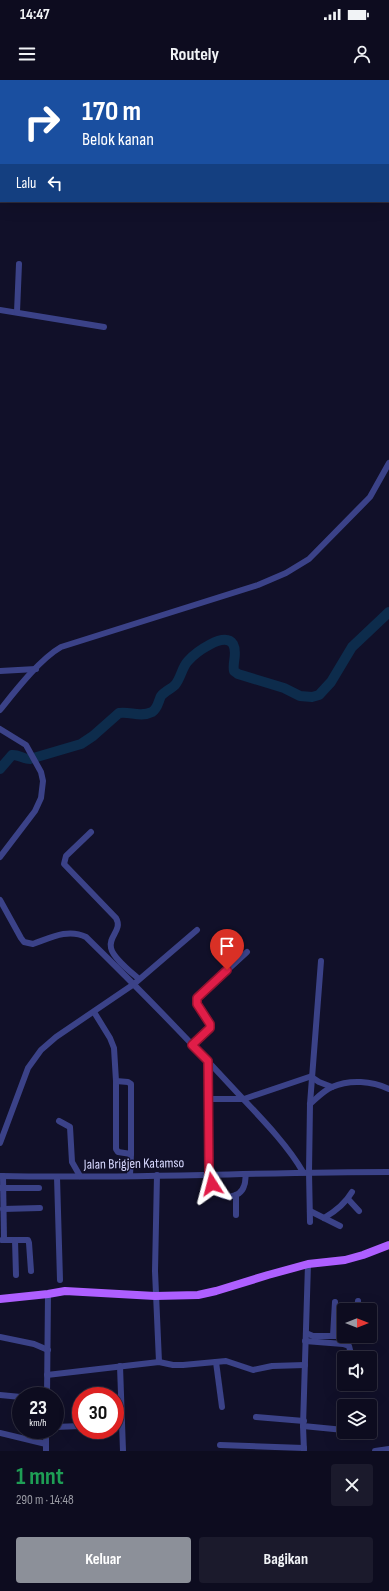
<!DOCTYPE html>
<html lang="id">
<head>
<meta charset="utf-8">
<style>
  body { margin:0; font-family:"Sofia Sans Condensed",sans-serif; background:#1b1a2c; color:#f1f3f6; height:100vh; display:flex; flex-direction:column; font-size:15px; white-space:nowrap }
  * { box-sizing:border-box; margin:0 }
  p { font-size:13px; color:#9a9ba4 }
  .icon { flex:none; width:22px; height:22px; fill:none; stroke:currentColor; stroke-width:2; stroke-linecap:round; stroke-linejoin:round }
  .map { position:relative; height:1371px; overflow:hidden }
  .panel { display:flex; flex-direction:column; background:#0d0c1f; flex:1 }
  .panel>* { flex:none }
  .banner { position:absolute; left:0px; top:0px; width:389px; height:122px; box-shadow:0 4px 16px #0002,0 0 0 1px #2d2c3d; background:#1a4fa0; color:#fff; overflow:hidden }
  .needle { width:26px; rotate:90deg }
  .fabs { position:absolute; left:337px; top:1223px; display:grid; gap:8px }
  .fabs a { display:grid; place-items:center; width:40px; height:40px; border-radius:4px; background:#0d0c1f; box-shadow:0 4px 16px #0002,0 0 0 1px #2d2c3d; font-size:20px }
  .speed { position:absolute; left:12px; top:1307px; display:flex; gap:8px; font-size:20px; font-weight:700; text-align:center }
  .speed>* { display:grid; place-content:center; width:52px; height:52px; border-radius:50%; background:#0d0c1f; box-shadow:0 4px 16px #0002,0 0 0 1px #2d2c3d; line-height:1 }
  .speed small { font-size:10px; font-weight:400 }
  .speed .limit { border:6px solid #d22; background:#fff; color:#111 }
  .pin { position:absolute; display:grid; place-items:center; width:34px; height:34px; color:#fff; margin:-41px -17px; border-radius:50% 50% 50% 0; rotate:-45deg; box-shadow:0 0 4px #0007 }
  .pin .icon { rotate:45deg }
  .me { position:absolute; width:44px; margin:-22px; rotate:351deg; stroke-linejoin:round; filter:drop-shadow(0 0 3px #0008) }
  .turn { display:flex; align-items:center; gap:14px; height:84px; padding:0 16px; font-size:18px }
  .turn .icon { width:52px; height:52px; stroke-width:2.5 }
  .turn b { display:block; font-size:28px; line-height:34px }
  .then { display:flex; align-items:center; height:38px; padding:0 16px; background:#0003; gap:8px; font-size:15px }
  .round { display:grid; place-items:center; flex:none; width:42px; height:42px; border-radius:4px; background:#1b1a2c }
  .head { display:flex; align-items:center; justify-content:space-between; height:68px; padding:0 16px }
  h1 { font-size:24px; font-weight:700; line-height:30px; color:#1e9e55 }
  .action { display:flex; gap:8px; margin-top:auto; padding:8px 16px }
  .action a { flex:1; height:46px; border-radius:4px; background:#8c9099; color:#fff; font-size:16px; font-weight:700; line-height:46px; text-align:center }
  .action a+a { background:#1b1a2c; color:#f1f3f6 }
  .status { display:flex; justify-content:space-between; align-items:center; height:28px; padding:0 20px; background:#0d0c1f; direction:ltr }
  .status svg { height:11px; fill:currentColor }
  header { display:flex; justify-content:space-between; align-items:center; height:52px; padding:0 16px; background:#0d0c1f; font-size:18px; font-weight:700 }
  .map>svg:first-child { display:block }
</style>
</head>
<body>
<div class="status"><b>14:47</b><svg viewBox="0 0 49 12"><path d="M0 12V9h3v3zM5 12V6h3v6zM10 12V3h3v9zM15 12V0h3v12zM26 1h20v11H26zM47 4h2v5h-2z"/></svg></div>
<header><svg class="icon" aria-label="menu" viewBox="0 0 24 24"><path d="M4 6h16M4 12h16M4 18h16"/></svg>Routely<svg class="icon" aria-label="person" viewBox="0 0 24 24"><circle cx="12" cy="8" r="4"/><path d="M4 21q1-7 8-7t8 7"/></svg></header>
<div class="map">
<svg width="389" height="1371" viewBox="0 0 389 1371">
  <rect width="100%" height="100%" fill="#111029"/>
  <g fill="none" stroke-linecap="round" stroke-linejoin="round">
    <!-- river -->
    <path stroke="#0d2c4c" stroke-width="10" d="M0,689L12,675C18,674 23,679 30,679L81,664L93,656L119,633C130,631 140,638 152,632C158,628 158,622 161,616C165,611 171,609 175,605C181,598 182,587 188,581C195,573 224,551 233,564C238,573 232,582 234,591L238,594L284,608L300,616L312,617L319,615L331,602L352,567L389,532"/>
    <!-- minor -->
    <g stroke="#3b4288" stroke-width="6">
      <polyline points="0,230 104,247"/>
      <polyline points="17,232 19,184"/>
      <polyline points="0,591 36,589"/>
      <path d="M0,630C16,610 40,579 61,567L258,505L286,493L309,479L370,417L389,383"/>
      <polyline points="0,649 26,665 41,692 43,701 41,718 35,731 0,777"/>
      <path d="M91,752L66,776L64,784L116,838C123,850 108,856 111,868C113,878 131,892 139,899"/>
      <path d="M0,820L21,858L24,862L33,864C50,858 68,848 86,857C135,905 184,955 231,1006C254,1031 286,1062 303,1092"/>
      <polyline points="94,932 110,958 114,968 116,1001 116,1069 118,1072 131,1074 130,1095"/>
      <polyline points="192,965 210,948 210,944 197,924 197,918 247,872"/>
      <polyline points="208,981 209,1094"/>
      <polyline points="313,998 319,1002 332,1007"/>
      <polyline points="116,1001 128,1002 131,1004 131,1074"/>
      <polyline points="208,1019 244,1019 312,996"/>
      <path d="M310,1024C317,1018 323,1011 332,1007C350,999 372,1001 389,1009"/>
      <polyline points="59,1041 70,1047 72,1082 80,1096"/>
      <polyline points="0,1063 28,988 41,970 56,957 134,904 197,850"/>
      <path d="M211,1094C211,1099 211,1105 214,1109C221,1120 240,1119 244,1106C246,1102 245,1097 246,1094"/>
      <polyline points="157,1095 155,1191 159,1282"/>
      <path d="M0,1096C130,1099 259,1092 389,1092"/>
      <polyline points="3,1096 4,1160"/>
      <polyline points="57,1097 60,1200"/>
      <polyline points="0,1108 39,1108"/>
      <polyline points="348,1119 359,1131"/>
      <polyline points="3,1129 40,1128"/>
      <polyline points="310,1131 340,1146"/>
      <polyline points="236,1135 236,1115"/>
      <path d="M324,1138C336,1131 345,1124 352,1112"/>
      <polyline points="310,1142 309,1092 310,1024 321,881"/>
      <polyline points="2,1160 28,1160 29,1163 31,1191"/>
      <polyline points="15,1160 16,1195"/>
      <polyline points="357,1230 358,1221"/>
      <polyline points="306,1253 313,1256 333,1256 335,1222"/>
      <polyline points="333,1256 356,1256"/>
      <polyline points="0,1257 34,1264 48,1270"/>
      <polyline points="305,1261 343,1264 349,1266 352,1278"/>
      <polyline points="216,1282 222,1327"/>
      <polyline points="120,1286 123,1371"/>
      <polyline points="47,1295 159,1282 173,1285 183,1285 226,1281 253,1290 272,1286 305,1285"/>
      <polyline points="0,1315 21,1317"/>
      <polyline points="47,1316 48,1214"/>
      <polyline points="256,1337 304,1341"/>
      <polyline points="303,1346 344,1350"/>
      <polyline points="55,1347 81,1346"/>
      <polyline points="0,1353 46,1364"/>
      <polyline points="220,1365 304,1368"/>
      <polyline points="46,1371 46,1350"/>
      <polyline points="304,1371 303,1346 308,1184"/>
      <polyline points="375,1371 389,1369"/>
    </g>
    <!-- major -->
    <polyline stroke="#ae5fff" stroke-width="8" points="0,1219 48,1214 65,1211 155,1216 198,1215 216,1211 268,1195 308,1184 345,1180 363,1175 389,1165"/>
  </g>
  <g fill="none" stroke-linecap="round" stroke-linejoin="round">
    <defs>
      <polyline id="route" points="212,1104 211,1094 209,1094 208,981 192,965 210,948 210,944 197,924 197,918 227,890"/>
    </defs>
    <!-- route casing -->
    <use href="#route" stroke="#92132f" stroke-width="10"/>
    <!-- route -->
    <use href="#route" stroke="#e11d48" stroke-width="7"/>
  </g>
  <g text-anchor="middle" stroke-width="3" stroke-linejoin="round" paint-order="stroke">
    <!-- street labels -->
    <g font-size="14" fill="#d8d9ff" stroke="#111029">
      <text transform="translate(134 1083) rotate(-1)" y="5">Jalan Brigjen Katamso</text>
    </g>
  </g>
</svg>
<div class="fabs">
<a><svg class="needle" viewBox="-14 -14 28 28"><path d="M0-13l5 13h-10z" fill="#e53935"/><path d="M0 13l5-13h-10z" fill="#9a9ba4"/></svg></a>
<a><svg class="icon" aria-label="sound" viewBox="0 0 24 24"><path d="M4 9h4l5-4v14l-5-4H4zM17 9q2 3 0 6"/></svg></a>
<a><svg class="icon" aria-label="layers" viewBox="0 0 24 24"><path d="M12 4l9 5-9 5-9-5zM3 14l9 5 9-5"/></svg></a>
</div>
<div class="speed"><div>23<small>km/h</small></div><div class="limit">30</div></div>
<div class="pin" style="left:227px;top:890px;background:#d93025"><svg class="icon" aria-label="arrive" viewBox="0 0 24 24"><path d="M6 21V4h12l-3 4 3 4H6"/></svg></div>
<svg class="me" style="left:212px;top:1104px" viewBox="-20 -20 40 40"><path d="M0-17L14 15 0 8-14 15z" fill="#e11d48" stroke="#fff" stroke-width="4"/></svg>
<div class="banner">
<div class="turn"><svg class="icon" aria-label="right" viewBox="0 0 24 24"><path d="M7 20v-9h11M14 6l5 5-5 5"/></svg><div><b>170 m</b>Belok kanan</div></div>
<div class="then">Lalu<svg class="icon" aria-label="left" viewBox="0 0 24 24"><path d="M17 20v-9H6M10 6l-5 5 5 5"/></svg></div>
</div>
</div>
<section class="panel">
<div class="head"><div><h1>1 mnt</h1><p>290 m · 14:48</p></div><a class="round"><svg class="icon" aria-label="close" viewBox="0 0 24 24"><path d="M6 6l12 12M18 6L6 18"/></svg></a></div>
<div class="action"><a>Keluar</a><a>Bagikan</a></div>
</section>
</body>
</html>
